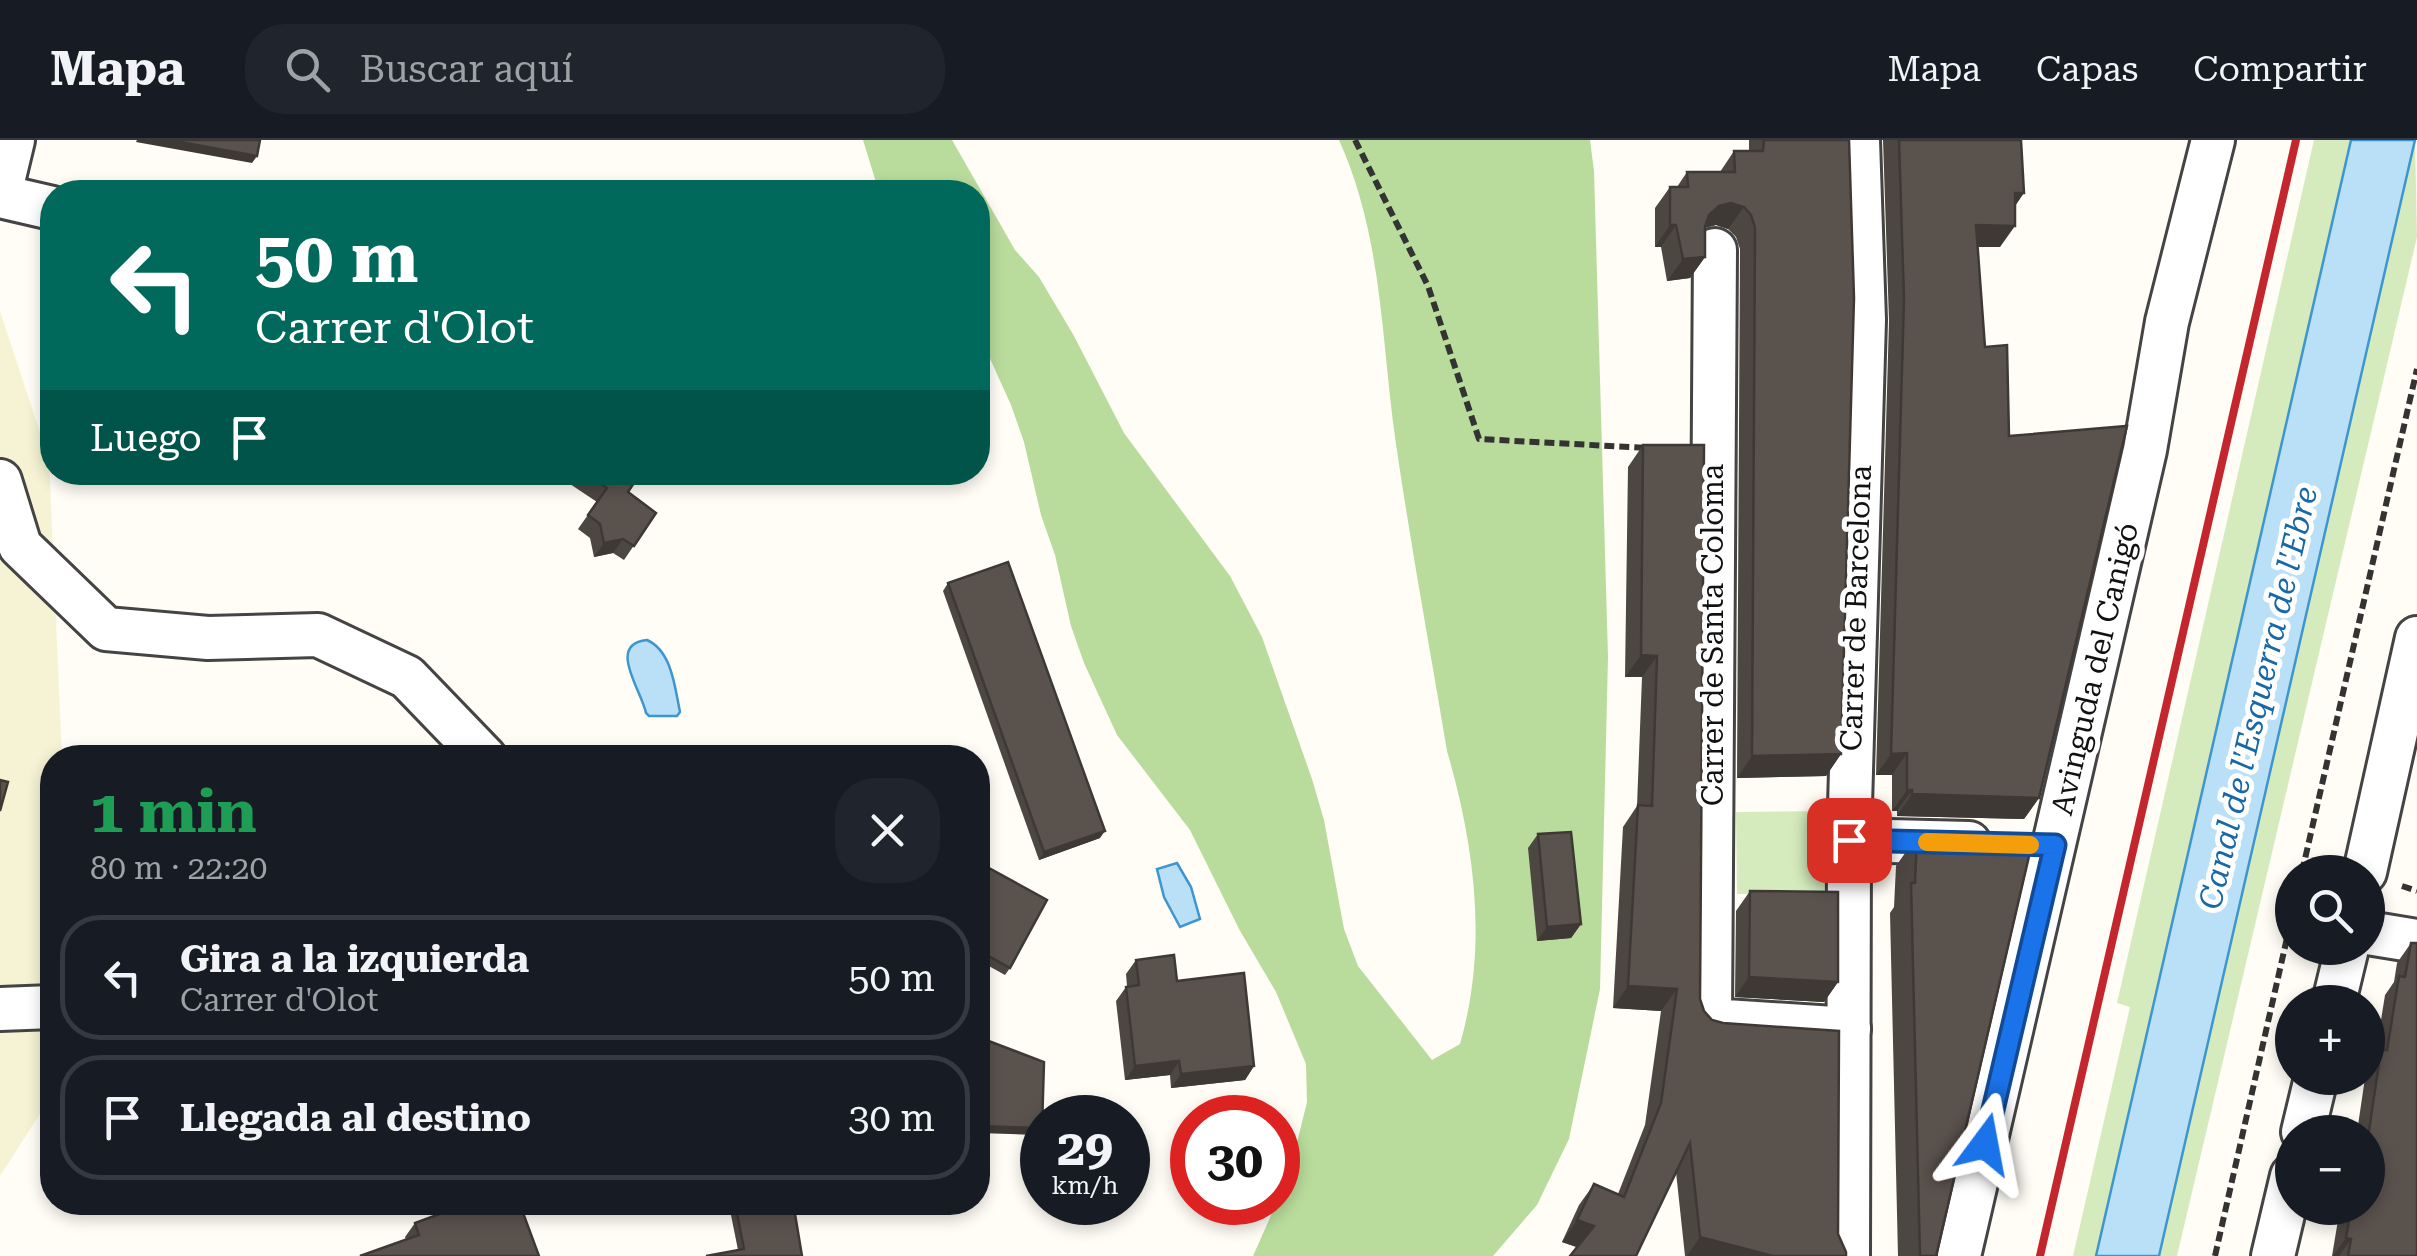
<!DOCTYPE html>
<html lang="es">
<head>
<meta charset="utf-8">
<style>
  body { margin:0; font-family:"Roboto Serif",serif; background:#20242c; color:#f1f3f6; height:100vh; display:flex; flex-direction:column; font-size:38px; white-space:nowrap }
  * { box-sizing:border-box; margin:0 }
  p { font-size:32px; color:#9ea1a6 }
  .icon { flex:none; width:55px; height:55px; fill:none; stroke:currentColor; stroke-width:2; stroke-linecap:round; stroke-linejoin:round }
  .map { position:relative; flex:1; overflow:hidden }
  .side { position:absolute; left:40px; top:605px; width:950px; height:470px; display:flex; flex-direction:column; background:#171b24; border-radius:40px; box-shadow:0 5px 15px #0003 }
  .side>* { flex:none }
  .guide { position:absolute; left:40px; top:40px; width:950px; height:305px; border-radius:40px; box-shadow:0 5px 15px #0003; background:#00695c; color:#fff; overflow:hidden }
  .fabs { position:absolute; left:2275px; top:715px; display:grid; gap:20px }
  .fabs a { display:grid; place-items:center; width:110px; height:110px; border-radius:50%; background:#171b24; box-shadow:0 5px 15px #0003; font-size:50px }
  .speed { position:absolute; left:1020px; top:955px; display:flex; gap:20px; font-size:50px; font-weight:700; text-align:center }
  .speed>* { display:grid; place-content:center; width:130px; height:130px; border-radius:50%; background:#171b24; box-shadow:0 5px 15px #0003; line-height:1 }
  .speed small { font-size:25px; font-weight:400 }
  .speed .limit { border:15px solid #d22; background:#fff; color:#111 }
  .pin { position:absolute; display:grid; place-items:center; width:85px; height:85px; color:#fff; margin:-42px; border-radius:20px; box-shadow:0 5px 15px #0006 }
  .me { position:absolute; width:110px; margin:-55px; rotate:13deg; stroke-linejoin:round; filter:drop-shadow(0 0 8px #0008) }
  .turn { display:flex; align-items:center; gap:35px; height:210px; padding:0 50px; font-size:45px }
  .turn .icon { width:130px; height:130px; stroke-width:2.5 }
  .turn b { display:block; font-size:70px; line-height:85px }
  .then { display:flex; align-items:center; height:95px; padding:0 50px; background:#0003; gap:20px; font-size:38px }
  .round { display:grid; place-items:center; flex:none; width:105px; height:105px; border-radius:40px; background:#20242c }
  .summary { display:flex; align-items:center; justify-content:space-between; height:170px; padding:0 50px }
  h1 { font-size:60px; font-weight:700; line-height:75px; color:#1e9e55 }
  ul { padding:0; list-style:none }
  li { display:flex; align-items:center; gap:30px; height:125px; margin:0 20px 15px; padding:0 30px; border:5px solid #363941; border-radius:40px }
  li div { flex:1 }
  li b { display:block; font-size:38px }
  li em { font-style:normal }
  header { display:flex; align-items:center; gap:60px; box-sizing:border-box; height:140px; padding:0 50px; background:#171b24; border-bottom:2px solid #363941 }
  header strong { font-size:48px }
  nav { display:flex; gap:55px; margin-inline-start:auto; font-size:35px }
  .search { width:700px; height:90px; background:#20242c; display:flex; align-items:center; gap:25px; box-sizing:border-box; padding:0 35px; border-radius:40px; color:#9ea1a6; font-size:38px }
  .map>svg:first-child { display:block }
</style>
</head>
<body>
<header>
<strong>Mapa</strong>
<div class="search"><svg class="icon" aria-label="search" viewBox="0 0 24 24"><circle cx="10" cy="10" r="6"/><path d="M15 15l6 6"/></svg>Buscar aquí</div>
<nav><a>Mapa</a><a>Capas</a><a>Compartir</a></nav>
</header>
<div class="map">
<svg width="2417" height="1116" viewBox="0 0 2417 1116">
  <rect width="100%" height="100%" fill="#fffdf5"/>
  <!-- farmland -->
  <polygon fill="#f6f3d4" points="0,171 49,320 62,617 52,618 52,955 0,1036"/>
  <!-- green -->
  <g fill="#d5ebbd">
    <polygon points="2314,0 2351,0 2096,1116 2073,1116 2130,867 2117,863"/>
    <polygon points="2415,0 2417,97 2177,1116 2159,1116"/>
    <polygon points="1831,671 1833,753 1737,754 1736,672"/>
  </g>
  <!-- forest -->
  <path fill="#b9dc9c" d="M863,0H952L1015,110L1039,137L1074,196L1124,293L1230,436L1262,497L1312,639L1324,680L1344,789L1358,826L1432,920L1460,904C1488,807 1475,707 1447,611C1430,509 1411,407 1396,304C1381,201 1383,97 1339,0H1590L1594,31L1608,517L1600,849L1569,999L1537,1065L1493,1116H1253L1289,1035L1307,962L1306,924L1276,852L1239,789L1190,690L1117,595L1084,523L1071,486L1055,415L1041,375L1024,302L1011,265L978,192V52H879Z"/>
  <!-- water -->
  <g fill="#b9e0f7" stroke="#3f96cf" stroke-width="2.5">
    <polygon points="2351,0 2415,0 2159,1116 2096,1116"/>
    <path d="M647,500C672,511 675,548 680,572L677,576H649L646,573C642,551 606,504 647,500Z"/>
    <polygon points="1177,723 1191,747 1200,779 1180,787 1164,757 1157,729"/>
  </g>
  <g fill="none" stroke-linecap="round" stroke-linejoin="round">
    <defs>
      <g id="street">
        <polyline points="0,54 13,0"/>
        <polyline points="0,56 52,68"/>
        <polyline points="1715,110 1710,880 1849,889"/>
        <polyline points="0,341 20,406 106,489 208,498 318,495 407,537 485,618"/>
        <polyline points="1849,700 1969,703"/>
        <polyline points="2365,732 2417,498"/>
        <polyline points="2368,793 2417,801"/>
        <polyline points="2334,862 2347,808"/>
        <polyline points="0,869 52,867"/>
        <polyline points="2303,992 2316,938"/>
        <polyline points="1848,1116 1849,700 1864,180 1858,0"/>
        <polyline points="1959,1116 2145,310 2167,182 2213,0"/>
        <polyline points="2273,1116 2292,1036"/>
      </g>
    </defs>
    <!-- street casing -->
    <use href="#street" stroke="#444" stroke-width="48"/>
    <!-- path -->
    <g stroke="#333" stroke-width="6" stroke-dasharray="10 5" stroke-linecap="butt">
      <polyline points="1355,0 1428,146 1479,299 1648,308"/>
      <polyline points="2302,732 2417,229"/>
      <polyline points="2402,746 2417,751"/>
      <polyline points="2215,1116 2292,776"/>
    </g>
    <!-- street -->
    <use href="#street" stroke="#fff" stroke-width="42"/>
    <!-- rail -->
    <polyline stroke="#c4262e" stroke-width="8" points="2040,1116 2296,0"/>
  </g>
  <!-- wall -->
  <g fill="#4d4742">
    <polygon points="1749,0 1849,0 1841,614 1826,636 1737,638 1740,109 1736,97 1728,89 1716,85 1705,88 1705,117 1690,138 1667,141 1661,107 1655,107 1655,68 1670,47 1677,47 1687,32 1720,32 1734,11 1749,11"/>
    <polygon points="1883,0 2021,0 2015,66 2000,107 1978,107 1985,207 2009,296 2039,658 2024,679 1897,676 1897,671 1892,671 1892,635 1876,635 1889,181"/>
    <polygon points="1643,305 1700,859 1704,871 1838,1094 1846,1116 1685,1116 1676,1032 1577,1107 1562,1102 1579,1065 1594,1044 1618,1054 1645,985 1661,871 1613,868 1623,687 1637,666 1642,537 1625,537 1628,327"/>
    <polygon points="577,332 641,332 628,352 656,373 624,420 613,413 594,417 590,398 578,389 597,362 570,344"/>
    <polygon points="948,443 1100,698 1039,720 943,451"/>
    <polygon points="1538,694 1581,784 1571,798 1537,801 1528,708"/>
    <polygon points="1917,696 1936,1116 1898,1116 1890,773 1894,767 1896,726"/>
    <polygon points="978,722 1010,828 1005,835 978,820"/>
    <polygon points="1750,751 1838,842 1824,862 1735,857 1736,771"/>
    <polygon points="2411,803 2417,1116 2332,1116 2340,1068 2368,1068 2368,992 2357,992 2365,938 2368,938 2368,928 2375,918 2385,855 2394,842 2397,823"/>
    <polygon points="1136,820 1177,841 1254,926 1245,940 1171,948 1170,935 1125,940 1116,861 1126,847 1127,846 1126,834"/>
    <polygon points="736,1068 802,1116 738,1110 731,1075"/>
    <polygon points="415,1083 539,1116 406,1100 405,1097"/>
  </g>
  <!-- shaded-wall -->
  <g fill="#3f3936">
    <polygon points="137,0 169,0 257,16 252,23 136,2"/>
    <polygon points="2015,53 2024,53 2009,75"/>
    <polygon points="1731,63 1744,67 1728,89 1716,85 1704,88 1709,75 1719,66"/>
    <polygon points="1670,85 1676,85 1661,107 1655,107"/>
    <polygon points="1976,85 2015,86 2000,107 1961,107"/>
    <polygon points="1705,117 1690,138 1667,141 1683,119"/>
    <polygon points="623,399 613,413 594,417 604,403"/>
    <polygon points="1641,515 1657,516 1642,537 1625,537"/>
    <polygon points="1907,613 1892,635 1876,635 1891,614"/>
    <polygon points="1841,614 1826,636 1737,638 1752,616"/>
    <polygon points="1907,650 1912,650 1897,671 1892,671"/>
    <polygon points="1912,654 2039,658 2024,679 1897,676"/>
    <polygon points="1105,691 1100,698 1039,720 1044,712"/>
    <polygon points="1581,784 1571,798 1537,801 1547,787"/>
    <polygon points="1749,837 1838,842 1824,862 1735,857"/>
    <polygon points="1628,846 1677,849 1661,871 1613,868"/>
    <polygon points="1179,921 1170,935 1125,940 1135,926"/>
    <polygon points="1254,926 1245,940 1171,948 1181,934"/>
    <polygon points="978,986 1042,988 1037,995 978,993"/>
    <polygon points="1577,1080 1594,1086 1579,1108 1562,1102"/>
    <polygon points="1700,1097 1773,1116 1687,1116"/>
    <polygon points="2346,1098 2351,1099 2339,1116 2333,1116"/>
  </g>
  <!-- building -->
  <g fill="#5a524d" stroke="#3f3936" stroke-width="2.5">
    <polygon points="169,0 260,0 257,16"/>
    <polygon points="1764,0 1849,0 1854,158 1841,614 1752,616 1755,88 1751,75 1744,67 1731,63 1719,66 1709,75 1705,87 1705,117 1683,119 1676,85 1670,85 1670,47 1688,47 1687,32 1735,32 1734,11 1763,11"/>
    <polygon points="1899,0 2021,0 2024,53 2015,53 2015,86 1976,85 1985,207 2007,205 2009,296 2127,286 2039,658 1912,654 1912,650 1907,650 1907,613 1891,614 1904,159"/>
    <polygon points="1643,305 1704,305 1700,859 1704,871 1712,880 1723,883 1839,891 1838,1094 1846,1112 1846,1116 1773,1116 1700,1097 1690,1003 1636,1116 1570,1116 1594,1086 1577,1080 1594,1044 1624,1057 1661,963 1677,849 1628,846 1638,665 1652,666 1657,516 1641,515"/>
    <polygon points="584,332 641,332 628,352 656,373 634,406 623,399 604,403 600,384 588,375 607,348"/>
    <polygon points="1008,422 1105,691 1044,712 948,443"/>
    <polygon points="0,640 8,642 0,671"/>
    <polygon points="1571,692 1581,784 1547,787 1538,694"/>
    <polygon points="1917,696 2033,699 1936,1116 1920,1116 1911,743 1915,743"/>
    <polygon points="978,722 1047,760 1010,828 978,810"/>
    <polygon points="1750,751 1838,752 1838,842 1749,837"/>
    <polygon points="2411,803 2417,803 2417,1116 2348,1116 2351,1099 2346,1098 2351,1068 2368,1068 2368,997 2381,910 2387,910 2399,836 2405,837"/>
    <polygon points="1174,815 1177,841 1244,833 1254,926 1181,934 1179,921 1135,926 1126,847 1139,845 1136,820"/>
    <polygon points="978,897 1044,922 1042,988 978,986"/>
    <polygon points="472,1062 519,1062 539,1116 360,1116 419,1095 415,1083"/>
    <polygon points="767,1062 793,1062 802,1116 706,1116 744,1109 736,1068"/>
  </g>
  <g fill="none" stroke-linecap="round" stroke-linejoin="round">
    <defs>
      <polyline id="route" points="1849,700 2055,705 1985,1004"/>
    </defs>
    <!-- route casing -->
    <use href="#route" stroke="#114b97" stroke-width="25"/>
    <!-- route -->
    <use href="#route" stroke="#1a73e8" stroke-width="18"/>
    <!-- slow -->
    <polyline stroke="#f59e0b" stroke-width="18" points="1927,702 2030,705"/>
  </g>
  <g text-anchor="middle" stroke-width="10" stroke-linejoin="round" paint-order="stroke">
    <!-- street labels -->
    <g font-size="30" fill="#111" stroke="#fff">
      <text transform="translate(1856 468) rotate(-88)" y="10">Carrer de Barcelona</text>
      <text transform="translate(1713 495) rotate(-90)" y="10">Carrer de Santa Coloma</text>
      <text transform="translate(2095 529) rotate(-77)" y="10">Avinguda del Canigó</text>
    </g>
    <!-- water labels -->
    <g font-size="32" font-style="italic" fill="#1768a6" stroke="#fff">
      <text transform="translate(2258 558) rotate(-77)" y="11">Canal de l'Esquerra de l'Ebre</text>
    </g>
  </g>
</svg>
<div class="fabs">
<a><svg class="icon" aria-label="search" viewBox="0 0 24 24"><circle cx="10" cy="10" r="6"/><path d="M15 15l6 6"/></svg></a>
<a>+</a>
<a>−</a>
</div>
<div class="speed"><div>29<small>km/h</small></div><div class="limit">30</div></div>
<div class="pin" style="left:1849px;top:700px;background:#d93025"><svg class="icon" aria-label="arrive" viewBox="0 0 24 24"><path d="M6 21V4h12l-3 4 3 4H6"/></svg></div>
<svg class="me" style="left:1985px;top:1004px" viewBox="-20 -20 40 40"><path d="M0-17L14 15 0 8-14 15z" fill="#1a73e8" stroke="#fff" stroke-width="4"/></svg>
<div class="guide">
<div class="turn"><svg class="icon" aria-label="left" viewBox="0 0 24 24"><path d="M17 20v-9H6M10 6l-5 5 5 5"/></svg><div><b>50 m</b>Carrer d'Olot</div></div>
<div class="then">Luego<svg class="icon" aria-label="arrive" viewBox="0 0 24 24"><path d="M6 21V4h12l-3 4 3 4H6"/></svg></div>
</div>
<section class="side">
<div class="summary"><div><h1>1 min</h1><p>80 m · 22:20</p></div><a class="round"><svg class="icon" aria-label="close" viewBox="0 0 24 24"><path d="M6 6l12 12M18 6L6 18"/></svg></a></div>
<ul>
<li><svg class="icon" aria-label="left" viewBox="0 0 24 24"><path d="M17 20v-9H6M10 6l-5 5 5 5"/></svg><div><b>Gira a la izquierda</b><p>Carrer d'Olot</p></div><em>50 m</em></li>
<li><svg class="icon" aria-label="arrive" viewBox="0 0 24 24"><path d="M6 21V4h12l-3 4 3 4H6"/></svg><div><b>Llegada al destino</b></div><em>30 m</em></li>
</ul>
</section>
</div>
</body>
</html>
